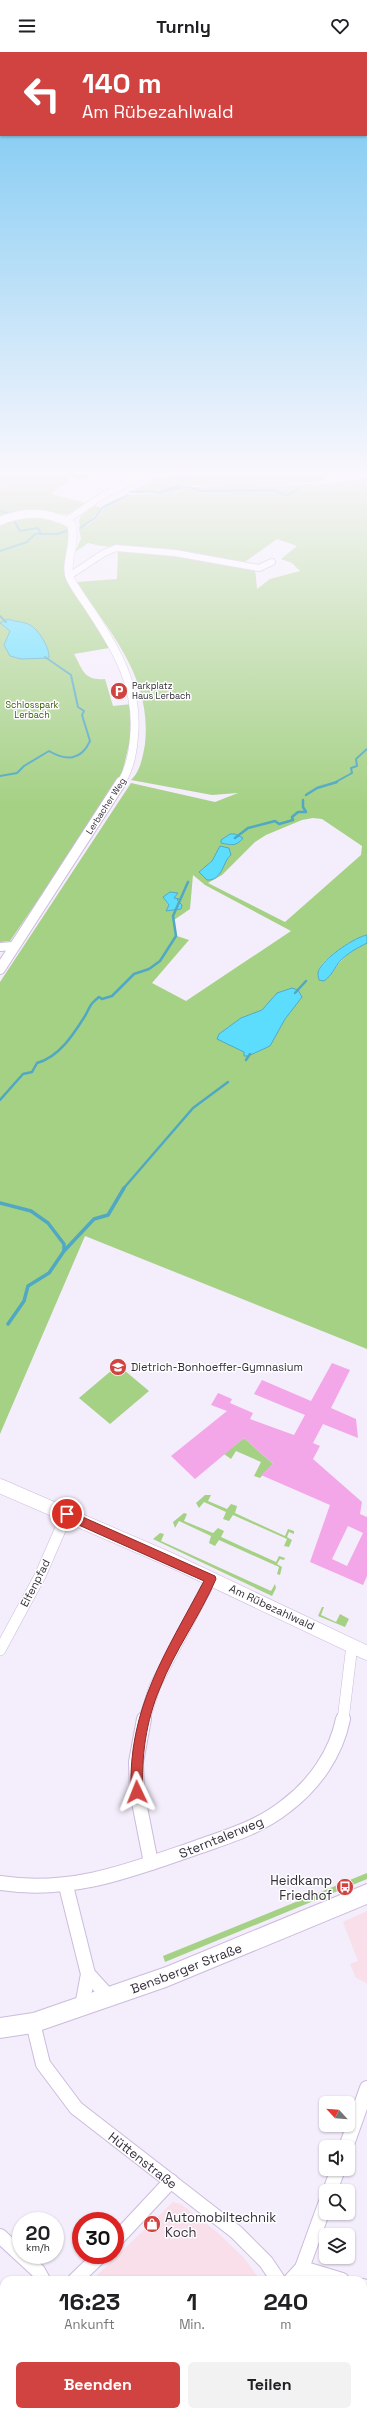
<!DOCTYPE html>
<html lang="de">
<head>
<meta charset="utf-8">
<style>
  body { margin:0; font-family:"Space Grotesk",sans-serif; background:#f2f2f2; color:#202124; height:100vh; display:flex; flex-direction:column; font-size:15px; white-space:nowrap }
  * { box-sizing:border-box; margin:0 }
  p { font-size:13px; color:#757577 }
  .icon { flex:none; width:22px; height:22px; fill:none; stroke:currentColor; stroke-width:2; stroke-linecap:round; stroke-linejoin:round }
  .map { position:relative; flex:1; overflow:hidden }
  .drawer { position:absolute; left:0px; top:2224px; width:367px; height:140px; display:flex; flex-direction:column; background:#fff; border-radius:12px 12px 0 0; box-shadow:0 1px 3px #0004 }
  .drawer>* { flex:none }
  .top-card { position:absolute; left:0px; top:0px; width:367px; height:84px; box-shadow:0 1px 3px #0004; background:#d14340; color:#fff; overflow:hidden }
  .needle { width:26px; rotate:296deg }
  .buttons { position:absolute; left:319px; top:2044px; display:grid; gap:8px }
  .buttons a { display:grid; place-items:center; width:36px; height:36px; border-radius:6px; background:#fff; box-shadow:0 1px 3px #0004; font-size:20px }
  .speed { position:absolute; left:12px; top:2160px; display:flex; gap:8px; font-size:20px; font-weight:700; text-align:center }
  .speed>* { display:grid; place-content:center; width:52px; height:52px; border-radius:50%; background:#fff; box-shadow:0 1px 3px #0004; line-height:1 }
  .speed small { font-size:10px; font-weight:400 }
  .speed .limit { border:6px solid #d22; background:#fff; color:#111 }
  .pin { position:absolute; display:grid; place-items:center; width:34px; height:34px; color:#fff; margin:-17px; border:2px solid #fff; border-radius:50%; box-shadow:0 1px 4px #0007 }
  .me { position:absolute; width:44px; margin:-22px; rotate:358deg; stroke-linejoin:round; filter:drop-shadow(0 0 3px #0008) }
  .turn { display:flex; align-items:center; gap:14px; height:84px; padding:0 16px; font-size:18px }
  .turn .icon { width:52px; height:52px; stroke-width:2.5 }
  .turn b { display:block; font-size:28px; line-height:34px }
  .eta { display:flex; justify-content:space-evenly; align-items:center; height:68px; text-align:center }
  .eta b { font-size:24px; font-weight:800; line-height:28px }
  .button { display:flex; gap:8px; margin-top:auto; padding:8px 16px }
  .button a { flex:1; height:46px; border-radius:6px; background:#d14340; color:#fff; font-size:16px; font-weight:800; line-height:46px; text-align:center }
  .button a+a { background:#f2f2f2; color:#202124 }
  header { display:flex; justify-content:space-between; align-items:center; height:52px; padding:0 16px; background:#fff; font-size:18px; font-weight:800 }
  .map>svg:first-child { display:block }
</style>
</head>
<body>
<header><svg class="icon" aria-label="menu" viewBox="0 0 24 24"><path d="M4 6h16M4 12h16M4 18h16"/></svg>Turnly<svg class="icon" aria-label="heart" viewBox="0 0 24 24"><path d="M12 20l-8-8c-3-5 5-10 8-4 3-6 11-1 8 4z"/></svg></header>
<div class="map">
<svg width="367" height="2364" viewBox="0 0 367 2364">
  <rect width="100%" height="100%" fill="#f4edfb"/>
  <!-- commercial -->
  <g fill="#f8dfe9">
    <polygon points="367,1859 367,1931 356,1926 350,1912 358,1909 343,1870"/>
    <polygon points="173,2150 181,2152 217,2180 245,2207 260,2228 92,2228"/>
    <polygon points="4,2291 4,2360 94,2360 95,2364 0,2364 0,2293"/>
    <polygon points="128,2360 315,2360 315,2364 129,2364"/>
  </g>
  <!-- green -->
  <g fill="#a5d185" fill-rule="evenodd">
    <polygon points="0,421 62,421 71,427 51,442 90,452 71,462 0,466"/>
    <polygon points="64,421 102,421 79,429"/>
    <path d="M175,421H336L318,430L248,433L315,432L312,434L367,426V883C355,885 326,905 320,915C317,920 318,923 319,928L324,929C332,923 334,917 341,909C348,901 357,896 367,891V1297L85,1184L0,1382V930L131,731L215,750L238,741L212,743L131,728C140,720 143,704 145,692C152,625 111,583 77,530L117,527L118,497L175,501L255,516L257,537L270,527L300,519L292,511L281,507L297,494L277,487L242,512C214,506 186,500 157,498C134,495 111,497 88,491L75,500L81,487L79,477L81,476C75,466 85,459 93,453L102,456C96,463 90,468 85,475L97,466L105,455L130,443L176,442L184,436L224,433L185,434L174,442L129,441L155,427L164,426ZM313,766L322,767L362,794L361,803L285,870L208,831L222,823L255,790L266,783L302,768ZM230,782H235L242,786C236,795 231,793 221,791V788ZM220,794L228,796L231,803C222,808 223,829 207,828L199,820L212,809ZM193,823L205,833L291,879L186,949L152,931L189,888L177,884L174,868L190,857ZM170,840L177,841L174,846L178,847L181,857L166,859L169,854L163,845ZM292,936L298,938L302,945L285,967L270,994L248,1004H244V1000L218,987L219,982L241,966L262,958L277,941Z"/>
    <path d="M21,465H52L70,476L64,514L70,533L109,596L74,602C83,618 84,629 105,627L113,654L132,652L130,688L121,726L10,889L0,890V472Z"/>
    <polygon points="118,1313 149,1339 110,1372 79,1346"/>
    <polygon points="244,1386 273,1412 260,1426 254,1424 261,1410 236,1399 231,1407 224,1402"/>
    <polygon points="205,1443 211,1443 208,1449 227,1457 231,1452 237,1454 235,1461 285,1484 288,1477 294,1479 294,1482 289,1480 287,1485 292,1488 289,1495 284,1494 287,1487 233,1463 229,1469 223,1467 226,1460 204,1450 199,1456 196,1451"/>
    <polygon points="184,1461 187,1462 184,1469 213,1481 218,1476 224,1479 221,1485 276,1510 279,1504 285,1506 284,1508 280,1507 277,1512 282,1515 280,1523 277,1522 279,1515 219,1488 215,1494 209,1491 211,1484 179,1469 175,1476 173,1470"/>
    <polygon points="160,1481 164,1482 161,1489 271,1539 275,1532 276,1536 272,1544 153,1487"/>
    <polygon points="322,1555 324,1555 321,1563 336,1570 340,1562 349,1567 345,1575 318,1564"/>
    <polygon points="367,1821 367,1827 165,1910 163,1904"/>
  </g>
  <!-- water -->
  <g fill="#5dddfe" stroke="#50a8c3">
    <path d="M8,567C15,570 23,569 30,573C39,578 50,596 49,606L21,607L10,604L4,593L10,579L0,571Z"/>
    <path d="M230,782H235L243,786C236,795 231,793 221,791V788Z"/>
    <path d="M220,794L229,796L231,803C223,808 223,829 207,828L199,820L212,809Z"/>
    <polygon points="170,840 178,841 174,846 179,847 177,848 182,853 181,857 166,859 169,853 163,845"/>
    <path d="M367,883V891C357,896 348,901 340,909C334,917 332,923 324,929L319,928C318,924 317,920 320,916C326,905 355,885 367,883Z"/>
    <polygon points="292,936 298,938 302,945 285,967 270,994 248,1004 244,1004 244,1000 217,987 219,982 241,966 262,958 277,941"/>
  </g>
  <g fill="none" stroke-linecap="round" stroke-linejoin="round">
    <!-- stream-far2 -->
    <g stroke="#50a8c3" stroke-width="2">
      <polyline points="0,430 6,428 3,423 6,421"/>
      <polyline points="168,437 188,435 202,439 266,438 276,439 286,444 298,437"/>
      <polyline points="130,440 151,439 160,441 182,432 181,428 199,421"/>
      <polyline points="0,459 8,461"/>
      <polyline points="13,467 20,479 38,476 40,480 38,482"/>
      <polyline points="80,476 95,466 103,455 128,443"/>
      <polyline points="0,499 27,490 35,482 57,482 70,478"/>
      <polyline points="0,564 6,570"/>
      <path d="M0,724L17,721L24,714L49,699C66,709 81,709 90,689L82,663L84,659L78,655L71,623L45,605"/>
      <polyline points="334,731 352,721 351,716 357,714 356,707 367,697"/>
    </g>
    <!-- stream-far1 -->
    <g stroke="#50a8c3" stroke-width="2.5">
      <polyline points="306,743 317,736 337,730"/>
      <polyline points="235,786 248,776 275,769 279,772 293,768 292,765 298,760 306,760 303,755 303,748"/>
      <polyline points="295,941 306,929"/>
      <polyline points="246,1008 250,1002"/>
      <path d="M0,1048L23,1022L32,1020L37,1011C59,1005 73,983 85,964C91,954 88,954 99,945L102,947L112,944L134,922L149,917L160,909L176,884L173,864L188,830"/>
      <polyline points="123,1137 193,1056 228,1030"/>
    </g>
    <!-- stream -->
    <g stroke="#50a8c3" stroke-width="3.5">
      <polyline points="0,1151 31,1159 48,1171 64,1192 64,1199 49,1221 28,1234 24,1249 8,1272"/>
      <polyline points="64,1199 94,1167 108,1163 124,1136"/>
    </g>
  </g>
  <!-- building -->
  <path fill="#f3a7e8" fill-rule="evenodd" d="M332,1311L350,1318L331,1356L356,1367L358,1386L323,1372L313,1391L320,1394L313,1407L362,1450L360,1462L367,1465V1524L363,1533L310,1510L330,1453L261,1423L273,1412L244,1386L195,1427L171,1404L227,1359L211,1353L218,1341L232,1347L230,1351L253,1361L250,1367L294,1383L305,1363L254,1342L262,1328L311,1349ZM348,1474L363,1481L347,1514L332,1507Z"/>
  <g fill="none" stroke-linecap="round" stroke-linejoin="round">
    <defs>
      <g id="minor-far3">
        <polyline points="67,468 102,444 147,421"/>
        <polyline points="69,524 104,501 116,496 175,501 259,516 272,510"/>
      </g>
      <polyline id="minor-far2" points="0,895 13,894"/>
      <g id="minor-far1">
        <polyline points="0,1598 40,1524 67,1462"/>
        <polyline points="144,1668 155,1634 211,1527"/>
        <polyline points="343,1668 352,1593"/>
      </g>
      <g id="minor">
        <polyline points="144,1667 136,1710 137,1740 151,1811"/>
        <path d="M0,1831C73,1842 131,1818 198,1795C229,1784 260,1775 286,1754C314,1733 336,1702 343,1667"/>
        <polyline points="66,1834 88,1922 82,1954"/>
        <polyline points="88,1922 109,1945"/>
        <polyline points="33,1971 43,2012 76,2056 236,2180 266,2210 278,2228"/>
        <polyline points="346,2095 367,2036"/>
        <polyline points="330,2139 338,2117"/>
        <polyline points="0,2184 38,2219 43,2228"/>
        <polyline points="115,2189 171,2129"/>
        <polyline points="302,2216 342,2228"/>
        <polyline points="75,2228 101,2203"/>
        <polyline points="291,2228 302,2216 326,2150"/>
        <polyline points="363,2234 367,2236"/>
        <polyline points="0,2284 4,2281"/>
        <polyline points="109,2360 110,2364"/>
        <polyline points="328,2360 329,2364"/>
      </g>
      <path id="tertiary-far2" d="M0,469C24,459 48,459 71,472C77,490 64,513 70,526C75,537 84,548 91,559C117,598 139,636 134,685C133,699 129,718 121,731"/>
      <polyline id="tertiary-far1" points="0,917 121,730"/>
      <polyline id="tertiary" points="0,1434 173,1509 367,1601"/>
      <polygon id="secondary" points="367,1832 367,1852 166,1935 33,1981 0,1986 0,1966 33,1961 166,1915"/>
    </defs>
    <!-- minor-far3 casing -->
    <use href="#minor-far3" stroke="#cbd" stroke-width="8"/>
    <!-- minor-far2 casing -->
    <use href="#minor-far2" stroke="#cbd" stroke-width="10"/>
    <!-- minor-far1 casing -->
    <use href="#minor-far1" stroke="#cbd" stroke-width="12"/>
    <!-- minor casing -->
    <use href="#minor" stroke="#cbd" stroke-width="16"/>
    <!-- tertiary-far2 casing -->
    <use href="#tertiary-far2" stroke="#cbd" stroke-width="9"/>
    <!-- tertiary-far1 casing -->
    <use href="#tertiary-far1" stroke="#cbd" stroke-width="12"/>
    <!-- tertiary casing -->
    <use href="#tertiary" stroke="#cbd" stroke-width="15"/>
    <!-- secondary casing -->
    <use href="#secondary" stroke="#cbd" stroke-width="2"/>
    <!-- minor-far3 -->
    <use href="#minor-far3" stroke="#fff" stroke-width="6"/>
    <!-- minor-far2 -->
    <use href="#minor-far2" stroke="#fff" stroke-width="8"/>
    <!-- minor-far1 -->
    <use href="#minor-far1" stroke="#fff" stroke-width="11"/>
    <!-- minor -->
    <use href="#minor" stroke="#fff" stroke-width="14"/>
    <!-- tertiary-far2 -->
    <use href="#tertiary-far2" stroke="#fff" stroke-width="8"/>
    <!-- tertiary-far1 -->
    <use href="#tertiary-far1" stroke="#fff" stroke-width="10"/>
    <!-- tertiary -->
    <use href="#tertiary" stroke="#fff" stroke-width="14"/>
    <!-- secondary -->
    <use href="#secondary" fill="#fff" fill-rule="evenodd"/>
  </g>
  <!-- sky -->
  <linearGradient id="sky" x2="0" y2="1"><stop stop-color="#70c4f1"/><stop offset="0.56" stop-color="#faf7fd"/><stop offset="1" stop-color="#faf7fd" stop-opacity="0"/></linearGradient>
  <rect width="367" height="752" fill="url(#sky)"/>
  <!-- route -->
  <path fill="#d14340" stroke="#882c2a" d="M67,1458L215,1524L216,1527C200,1564 175,1598 160,1636C146,1669 141,1705 143,1740L141,1745L137,1746L133,1745L131,1740C128,1655 166,1601 204,1529L63,1466L62,1462Z"/>
  <!-- icons -->
  <defs>
    <symbol id="parking-disc" viewBox="-11 -11 22 22"><circle r="9.5" fill="#d14340" stroke="#fefefe"/><path d="M-3.5-5.5H1a3.5 3.5 0 0 1 0 7H-1V5.5H-3.5ZM-1-3.4V-.6H.8a1.4 1.4 0 0 0 0-2.8Z" fill="#fff"/></symbol>
    <symbol id="school-disc" viewBox="-11 -11 22 22"><circle r="9.5" fill="#d14340" stroke="#fefefe"/><path d="M0-5L7-2L0 1L-7-2ZM-4 1L0 2.5L4 1V4Q0 6-4 4Z" fill="#fff"/></symbol>
    <symbol id="bus-disc" viewBox="-11 -11 22 22"><circle r="9.5" fill="#d14340" stroke="#fefefe"/><path d="M-5-6H5V4H4V6H2V4H-2V6H-4V4H-5ZM-3.5-4V0h7V-4ZM-3.5 1.2v1.5H-2V1.2ZM2 1.2v1.5H3.5V1.2Z" fill="#fff"/></symbol>
    <symbol id="shop-disc" viewBox="-11 -11 22 22"><circle r="9.5" fill="#d14340" stroke="#fefefe"/><path d="M-5-2.5h2.3a2.7 3.5 0 0 1 5.4 0H5L5.5 6h-11ZM-1.5-2.5h3a1.5 2.3 0 0 0-3 0Z" fill="#fff"/></symbol>
  </defs>
  <g fill-rule="evenodd">
    <use href="#parking-disc" x="109" y="629" width="20" height="20"/>
    <use href="#school-disc" x="108" y="1305" width="20" height="20"/>
    <use href="#bus-disc" x="335" y="1825" width="20" height="20"/>
    <use href="#shop-disc" x="142" y="2162" width="20" height="20"/>
  </g>
  <g text-anchor="middle" stroke-width="3" stroke-linejoin="round" paint-order="stroke">
    <!-- far-poi labels -->
    <g font-size="9" fill="#332d3a" stroke="#fefefe" text-anchor="start">
      <text x="132" y="637">Parkplatz<tspan x="132" dy="10">Haus Lerbach</tspan></text>
    </g>
    <!-- far-park labels -->
    <g font-size="9" fill="#335d02" stroke="#fefefe">
      <text x="32" y="656">Schlosspark<tspan x="32" dy="10">Lerbach</tspan></text>
    </g>
    <!-- far-street labels -->
    <g font-size="9" fill="#332d3a" stroke="#fefefe">
      <text transform="translate(106 754) rotate(-57)" y="3">Lerbacher Weg</text>
    </g>
    <!-- poi labels -->
    <g font-size="11" fill="#332d3a" stroke="#fefefe" text-anchor="start">
      <text x="131" y="1319">Dietrich-Bonhoeffer-Gymnasium</text>
    </g>
    <!-- street labels -->
    <g font-size="11" fill="#332d3a" stroke="#fefefe">
      <text transform="translate(35 1531) rotate(-63)" y="4">Elfenpfad</text>
      <text transform="translate(272 1555) rotate(25)" y="4">Am Rübezahlwald</text>
    </g>
    <!-- near-street labels -->
    <g font-size="13" fill="#332d3a" stroke="#fefefe">
      <text transform="translate(221 1785) rotate(-22)" y="5">Sterntalerweg</text>
      <text transform="translate(186 1916) rotate(-21)" y="5">Bensberger Straße</text>
      <text transform="translate(143 2108) rotate(38)" y="5">Hüttenstraße</text>
    </g>
    <!-- near-poi labels -->
    <g font-size="13" fill="#332d3a" stroke="#fefefe" text-anchor="end">
      <text x="332" y="1833">Heidkamp<tspan x="332" dy="15">Friedhof</tspan></text>
      <text x="165" y="2170" text-anchor="start">Automobiltechnik<tspan x="165" dy="15">Koch</tspan></text>
    </g>
  </g>
</svg>
<div class="buttons">
<a><svg class="needle" viewBox="-14 -14 28 28"><path d="M0-13l5 13h-10z" fill="#e53935"/><path d="M0 13l5-13h-10z" fill="#757577"/></svg></a>
<a><svg class="icon" aria-label="sound" viewBox="0 0 24 24"><path d="M4 9h4l5-4v14l-5-4H4zM17 9q2 3 0 6"/></svg></a>
<a><svg class="icon" aria-label="search" viewBox="0 0 24 24"><circle cx="10" cy="10" r="6"/><path d="M15 15l6 6"/></svg></a>
<a><svg class="icon" aria-label="layers" viewBox="0 0 24 24"><path d="M12 4l9 5-9 5-9-5zM3 14l9 5 9-5"/></svg></a>
</div>
<div class="speed"><div>20<small>km/h</small></div><div class="limit">30</div></div>
<div class="pin" style="left:67px;top:1462px;background:#d93025"><svg class="icon" aria-label="arrive" viewBox="0 0 24 24"><path d="M6 21V4h12l-3 4 3 4H6"/></svg></div>
<svg class="me" style="left:137px;top:1740px" viewBox="-20 -20 40 40"><path d="M0-17L14 15 0 8-14 15z" fill="#d14340" stroke="#fff" stroke-width="4"/></svg>
<div class="top-card">
<div class="turn"><svg class="icon" aria-label="left" viewBox="0 0 24 24"><path d="M17 20v-9H6M10 6l-5 5 5 5"/></svg><div><b>140 m</b>Am Rübezahlwald</div></div>
</div>
<section class="drawer">
<div class="eta">
<div><b>16:23</b><p>Ankunft</p></div>
<div><b>1</b><p>Min.</p></div>
<div><b>240</b><p>m</p></div>
</div>
<div class="button"><a>Beenden</a><a>Teilen</a></div>
</section>
</div>
</body>
</html>
